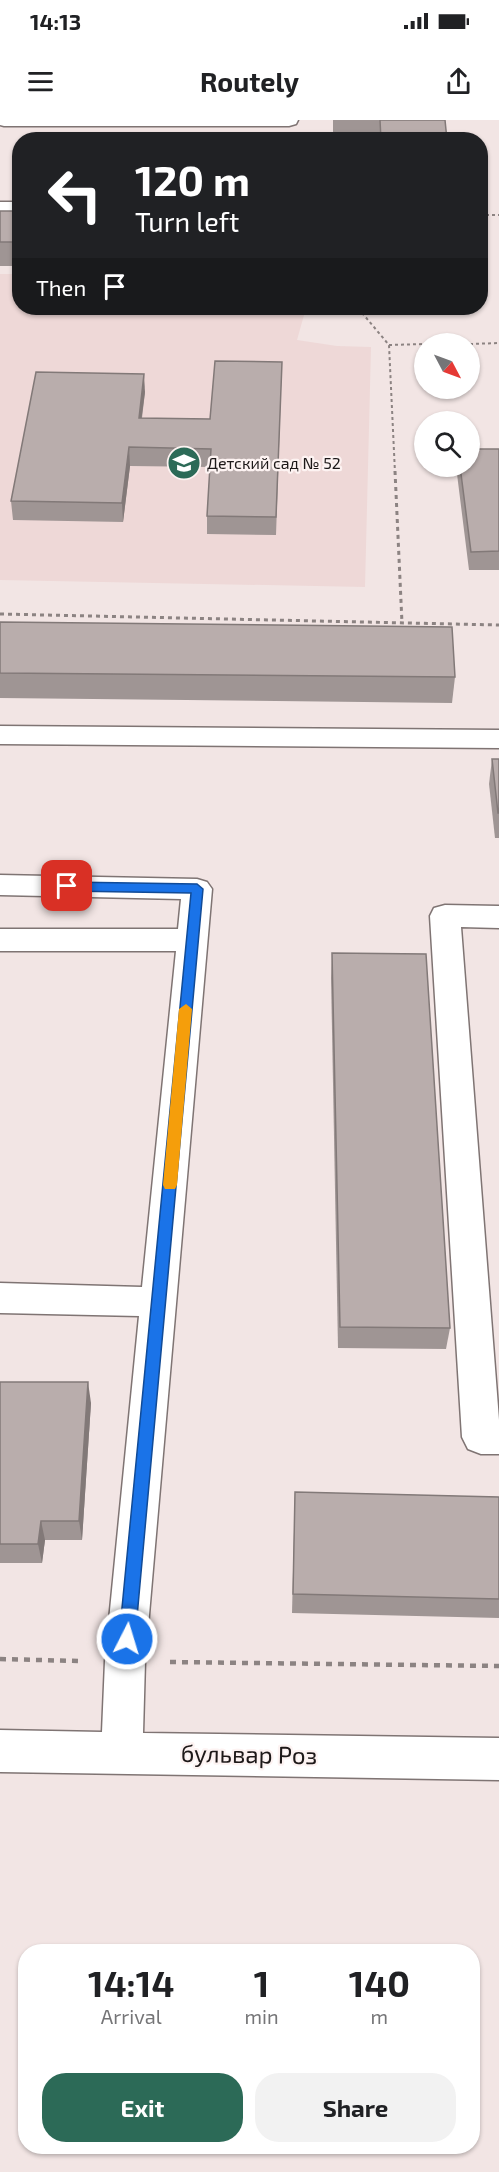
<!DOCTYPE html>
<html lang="en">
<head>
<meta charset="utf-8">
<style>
  body { margin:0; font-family:"Exo 2",sans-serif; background:#f2f2f2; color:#202124; height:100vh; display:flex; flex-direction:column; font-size:22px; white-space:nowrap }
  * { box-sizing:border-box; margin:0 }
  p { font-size:20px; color:#757577 }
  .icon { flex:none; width:33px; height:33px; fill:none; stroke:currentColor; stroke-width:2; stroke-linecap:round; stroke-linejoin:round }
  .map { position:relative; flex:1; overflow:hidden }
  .sheet { position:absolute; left:18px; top:1824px; width:462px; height:210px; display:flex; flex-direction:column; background:#fff; border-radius:24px; box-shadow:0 2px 4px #0004 }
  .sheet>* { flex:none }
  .banner { position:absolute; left:12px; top:12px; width:476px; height:183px; border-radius:24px; box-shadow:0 2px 4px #0004; background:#202124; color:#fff; overflow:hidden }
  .needle { width:39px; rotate:131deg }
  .buttons { position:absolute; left:414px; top:213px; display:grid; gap:12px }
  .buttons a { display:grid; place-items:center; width:66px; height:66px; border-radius:50%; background:#fff; box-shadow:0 2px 4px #0004; font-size:30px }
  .pin { position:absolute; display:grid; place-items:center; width:51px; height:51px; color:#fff; margin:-26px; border-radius:12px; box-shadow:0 3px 9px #0006 }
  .me { position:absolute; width:66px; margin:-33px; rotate:5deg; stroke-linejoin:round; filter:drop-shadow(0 0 4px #0008) }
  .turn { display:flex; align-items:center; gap:21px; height:126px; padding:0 24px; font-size:27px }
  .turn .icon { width:78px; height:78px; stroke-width:2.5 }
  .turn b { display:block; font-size:42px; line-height:51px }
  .then { display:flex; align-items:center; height:57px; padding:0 24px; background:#0003; gap:12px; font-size:22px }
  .eta { display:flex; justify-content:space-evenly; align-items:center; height:102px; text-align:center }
  .eta b { font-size:36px; font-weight:700; line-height:42px }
  .action { display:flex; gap:12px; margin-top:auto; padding:12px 24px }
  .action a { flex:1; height:69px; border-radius:24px; background:#2c6a57; color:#fff; font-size:24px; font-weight:700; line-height:69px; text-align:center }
  .action a+a { background:#f2f2f2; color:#202124 }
  .status { display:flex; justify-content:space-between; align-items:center; height:42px; padding:0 30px; background:#fff; direction:ltr }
  .status svg { height:16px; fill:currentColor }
  header { display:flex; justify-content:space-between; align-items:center; height:78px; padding:0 24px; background:#fff; font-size:27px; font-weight:700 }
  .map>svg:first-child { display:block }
</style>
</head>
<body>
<div class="status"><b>14:13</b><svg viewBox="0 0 49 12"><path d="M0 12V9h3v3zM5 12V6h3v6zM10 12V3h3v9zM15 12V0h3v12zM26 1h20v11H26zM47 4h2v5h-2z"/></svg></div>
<header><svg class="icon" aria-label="menu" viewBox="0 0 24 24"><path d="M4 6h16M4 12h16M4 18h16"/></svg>Routely<svg class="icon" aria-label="share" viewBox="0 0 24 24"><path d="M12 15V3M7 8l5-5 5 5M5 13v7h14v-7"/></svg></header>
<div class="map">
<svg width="499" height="2052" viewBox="0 0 499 2052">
  <rect width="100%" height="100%" fill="#f2e5e4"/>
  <!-- built -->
  <polygon fill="#eed8d7" points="0,154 19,154 20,188 306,188 297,220 337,226 371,227 365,467 0,460"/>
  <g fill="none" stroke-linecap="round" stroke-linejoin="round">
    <defs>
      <g id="minor">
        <polygon points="0,0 298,0 296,4 289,6 4,6 0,5"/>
        <rect x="0" y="82" width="20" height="12"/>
        <polygon points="0,606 499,610 499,628 0,624"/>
        <polygon points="0,755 197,759 207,762 212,769 145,1541 143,1613 499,1618 499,1660 0,1652 0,1610 102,1612 105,1541 139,1196 0,1193 0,1163 142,1167 176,831 0,831 0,809 178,809 181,779 0,775"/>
        <polygon points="445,785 499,786 499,808 461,807 499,1300 499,1334 481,1334 468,1329 462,1317 430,796 434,788"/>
      </g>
    </defs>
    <!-- minor casing -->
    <use href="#minor" stroke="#7f7473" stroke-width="3"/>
    <!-- path-far2 -->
    <g stroke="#8c8382" stroke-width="2" stroke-dasharray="3 3" stroke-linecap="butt">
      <polyline points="480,95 499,95"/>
      <polyline points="351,188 363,194 389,225 395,353"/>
      <polyline points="470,224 499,223"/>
      <polyline points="389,225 424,224"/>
    </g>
    <!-- path-far1 -->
    <g stroke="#8c8382" stroke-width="3" stroke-dasharray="4 4" stroke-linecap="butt">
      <polyline points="395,351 402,503"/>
      <polyline points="0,494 499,505"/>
    </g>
    <!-- path -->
    <g stroke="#8c8382" stroke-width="4.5" stroke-dasharray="6 6" stroke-linecap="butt">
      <polyline points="0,1539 78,1541"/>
      <polyline points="170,1542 499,1546"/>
    </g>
    <!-- minor -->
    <use href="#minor" fill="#fff" fill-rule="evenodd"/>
  </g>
  <!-- wall -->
  <g fill="#9f9594">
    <polygon points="333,0 445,0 447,20 379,20 379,18 333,18"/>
    <rect x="0" y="91" width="20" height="55"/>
    <polygon points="375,188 438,188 437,194 375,193"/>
    <polygon points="282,242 276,415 207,414 207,396 210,347 130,346 123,402 13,400 11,381 145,272 142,298 210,299"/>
    <polygon points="499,329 499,450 469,450 456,346 470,346"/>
    <polygon points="0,502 455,557 452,583 0,578"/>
    <polygon points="492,639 499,639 499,718 495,718 489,664"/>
    <polygon points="332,833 450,1208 446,1229 338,1228 331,858"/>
    <polygon points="0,1262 91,1283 82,1420 45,1420 42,1443 0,1443"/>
    <polygon points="295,1372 499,1377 499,1498 292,1493"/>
  </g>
  <!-- shaded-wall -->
  <g fill="#827978">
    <polygon points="144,254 145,272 139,317 139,298"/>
    <polygon points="129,327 130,346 123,402 122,383"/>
    <polygon points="88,1262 91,1283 82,1420 79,1401"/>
    <polygon points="41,1401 45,1420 42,1443 38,1424"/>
  </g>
  <!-- building -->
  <g fill="#b9adac" stroke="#827978" stroke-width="1.5">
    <polygon points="380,0 445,0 447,20 381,20"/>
    <rect x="0" y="91" width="20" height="31"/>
    <polygon points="215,241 282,242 276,397 207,396 211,329 129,327 122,383 11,381 36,252 144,254 139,298 210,299"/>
    <polygon points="470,329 499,329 499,431 471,432 460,346 470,346"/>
    <polygon points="0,502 452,507 455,557 0,553"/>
    <polygon points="492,639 499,639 499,693 498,693"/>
    <polygon points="332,833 426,834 450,1208 340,1207"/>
    <polygon points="0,1262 88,1262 79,1401 41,1401 38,1424 0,1424"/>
    <polygon points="295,1372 499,1377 499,1479 293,1474"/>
  </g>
  <!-- route -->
  <polygon fill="#1a73e8" stroke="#114b97" stroke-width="1.5" points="67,762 197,764 203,769 135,1519 133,1525 127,1527 121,1525 119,1519 191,773 67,771 61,766"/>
  <!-- slow -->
  <polygon fill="#f59e0b" points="186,884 192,889 177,1065 175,1069 165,1069 163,1065 179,889"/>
  <!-- icons -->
  <defs>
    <symbol id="school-disc" viewBox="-11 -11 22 22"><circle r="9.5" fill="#2c6a57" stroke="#fdf3f2"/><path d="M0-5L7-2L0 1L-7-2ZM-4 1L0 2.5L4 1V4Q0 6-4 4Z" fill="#fff"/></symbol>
  </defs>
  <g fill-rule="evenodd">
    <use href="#school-disc" x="165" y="324" width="38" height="38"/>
  </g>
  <g text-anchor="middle" stroke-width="4.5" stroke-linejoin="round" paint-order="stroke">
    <!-- far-poi labels -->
    <g font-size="16" fill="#1d1818" stroke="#fdf3f2" text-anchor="start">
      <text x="207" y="349">Детский сад № 52</text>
    </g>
    <!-- near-street labels -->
    <g font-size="24" fill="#1d1818" stroke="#fdf3f2">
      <text transform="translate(249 1635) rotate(1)" y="8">бульвар Роз</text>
    </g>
  </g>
</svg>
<div class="buttons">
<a><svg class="needle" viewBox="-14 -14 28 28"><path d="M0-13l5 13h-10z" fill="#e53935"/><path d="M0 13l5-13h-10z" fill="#757577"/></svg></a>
<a><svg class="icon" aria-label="search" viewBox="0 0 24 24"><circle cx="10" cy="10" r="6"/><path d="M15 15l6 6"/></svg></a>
</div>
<div class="pin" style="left:67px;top:766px;background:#d93025"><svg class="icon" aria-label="arrive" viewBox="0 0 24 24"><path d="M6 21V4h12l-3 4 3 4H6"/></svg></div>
<svg class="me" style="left:127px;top:1519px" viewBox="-20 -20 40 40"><circle r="17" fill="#1a73e8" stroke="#fff" stroke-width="3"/><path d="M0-11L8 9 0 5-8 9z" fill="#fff"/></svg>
<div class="banner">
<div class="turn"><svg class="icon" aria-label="left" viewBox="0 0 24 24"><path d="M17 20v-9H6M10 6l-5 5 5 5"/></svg><div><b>120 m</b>Turn left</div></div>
<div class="then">Then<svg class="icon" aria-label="arrive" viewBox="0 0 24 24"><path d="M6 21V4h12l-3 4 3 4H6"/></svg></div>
</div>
<section class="sheet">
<div class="eta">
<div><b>14:14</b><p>Arrival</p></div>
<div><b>1</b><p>min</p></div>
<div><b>140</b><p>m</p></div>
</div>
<div class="action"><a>Exit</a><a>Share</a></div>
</section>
</div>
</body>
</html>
